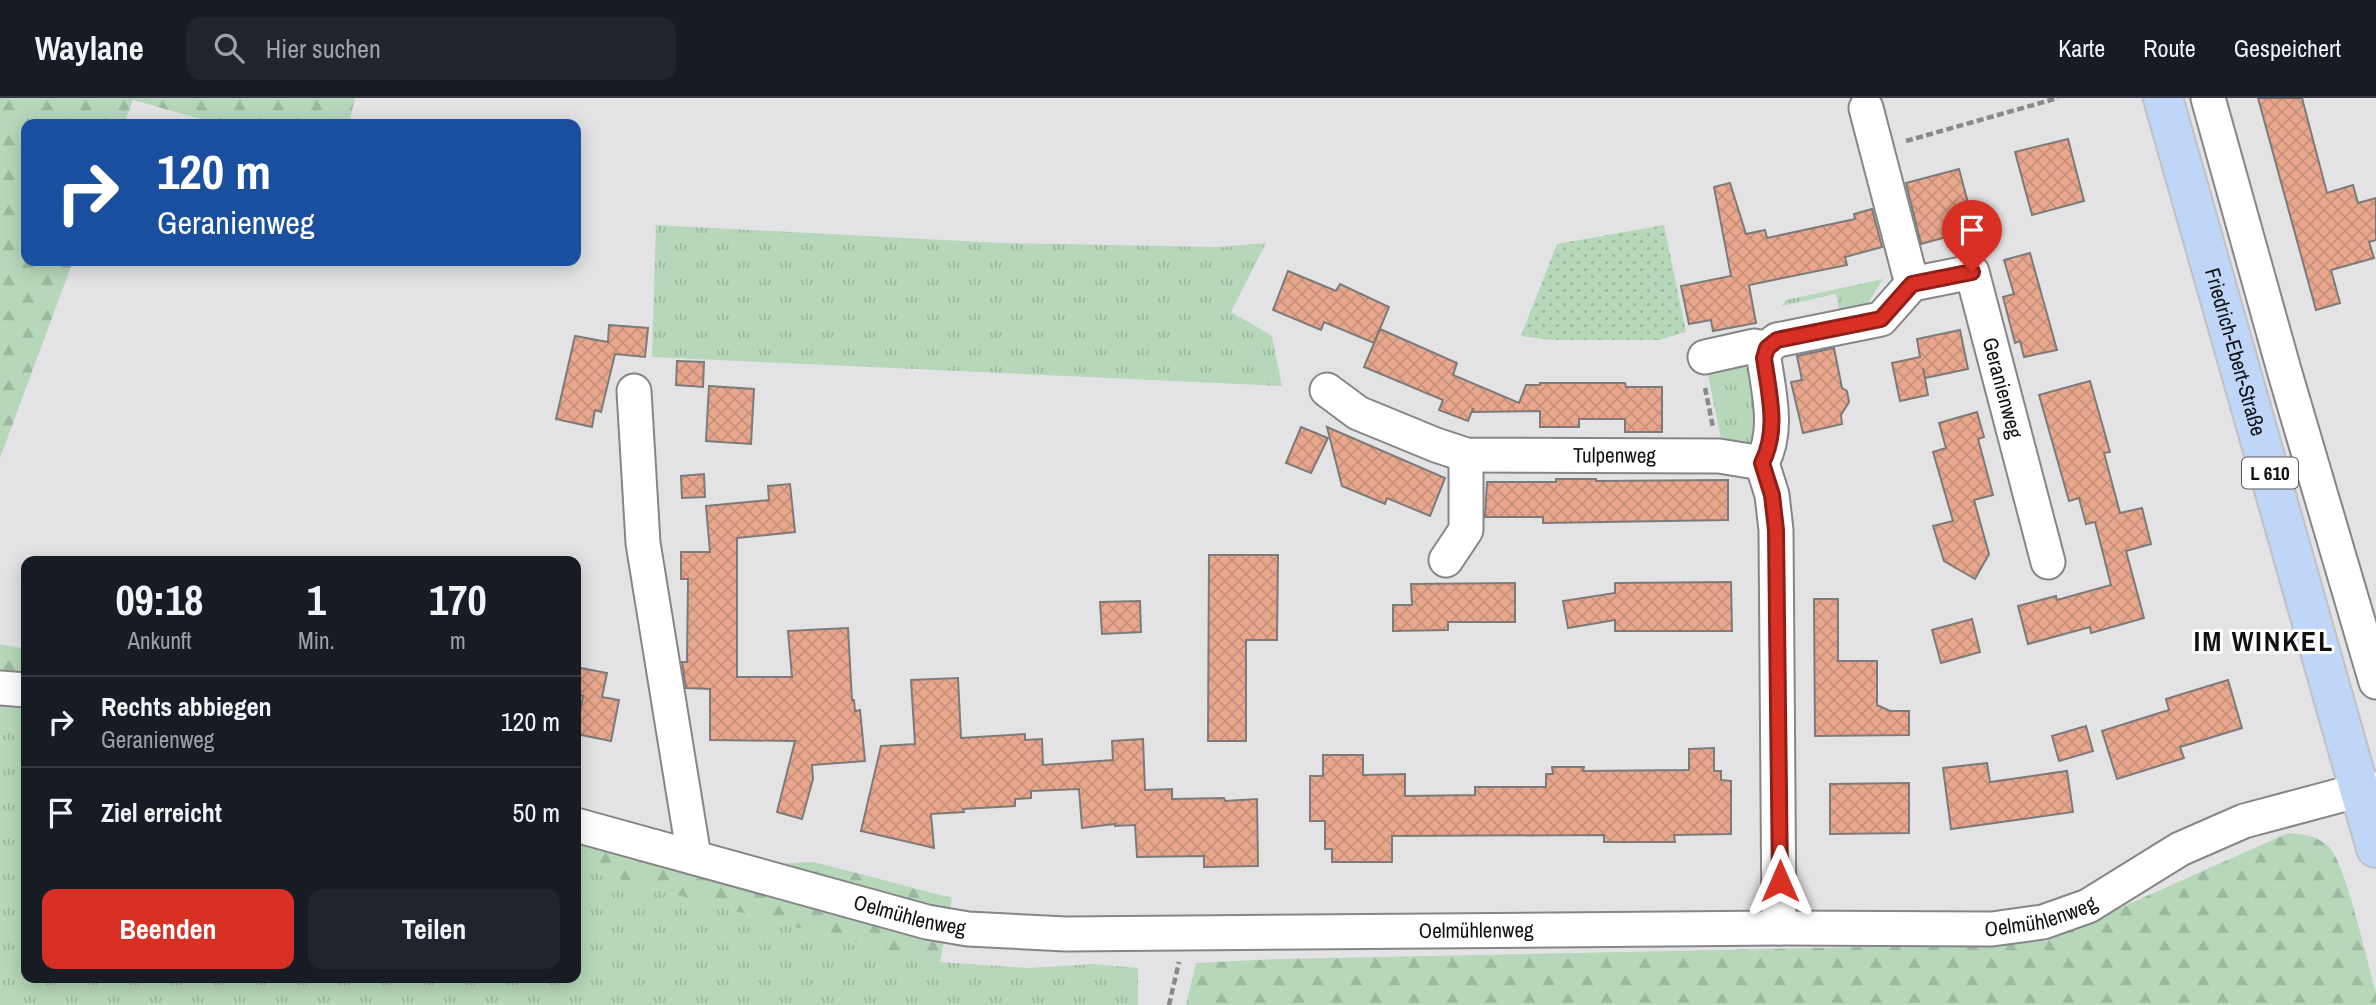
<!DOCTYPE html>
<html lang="de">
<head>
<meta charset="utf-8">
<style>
  body { margin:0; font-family:"Archivo Narrow",sans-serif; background:#20242c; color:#f1f3f6; height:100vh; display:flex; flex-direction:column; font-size:26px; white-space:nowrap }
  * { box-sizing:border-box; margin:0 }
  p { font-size:23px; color:#9ea1a6 }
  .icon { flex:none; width:38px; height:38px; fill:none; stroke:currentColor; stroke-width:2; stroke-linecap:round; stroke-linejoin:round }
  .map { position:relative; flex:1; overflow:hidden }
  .panel { position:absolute; left:21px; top:458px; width:560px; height:427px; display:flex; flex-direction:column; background:#171b24; border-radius:14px; box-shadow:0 4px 18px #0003 }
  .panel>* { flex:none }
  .hud { position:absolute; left:21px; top:21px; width:560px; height:147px; border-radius:14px; box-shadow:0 4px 18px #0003; background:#1a4fa0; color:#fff; overflow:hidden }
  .pin { position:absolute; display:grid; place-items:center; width:60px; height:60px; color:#fff; margin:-72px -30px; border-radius:50% 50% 50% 0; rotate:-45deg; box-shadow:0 0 7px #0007 }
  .pin .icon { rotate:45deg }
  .me { position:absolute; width:77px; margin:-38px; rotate:0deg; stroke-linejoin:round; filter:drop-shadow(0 0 5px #0008) }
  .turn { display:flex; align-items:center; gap:24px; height:147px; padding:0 21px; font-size:32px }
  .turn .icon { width:91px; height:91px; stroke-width:2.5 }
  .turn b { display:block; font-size:49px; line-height:60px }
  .eta { display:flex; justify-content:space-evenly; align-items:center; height:119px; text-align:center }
  .eta b { font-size:42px; font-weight:800; line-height:49px }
  .action { display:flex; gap:14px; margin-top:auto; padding:14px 21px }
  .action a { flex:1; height:80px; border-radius:14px; background:#d93025; color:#fff; font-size:28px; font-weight:800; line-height:80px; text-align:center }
  .action a+a { background:#20242c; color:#f1f3f6 }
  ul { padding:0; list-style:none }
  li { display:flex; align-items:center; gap:21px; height:91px; padding:0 21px; border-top:2px solid #363941 }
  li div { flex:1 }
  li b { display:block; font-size:26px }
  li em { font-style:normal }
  header { display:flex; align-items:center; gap:42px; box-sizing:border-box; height:98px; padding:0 35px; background:#171b24; border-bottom:2px solid #363941 }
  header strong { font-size:33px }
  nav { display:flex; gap:38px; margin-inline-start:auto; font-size:24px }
  .search { width:490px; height:63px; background:#20242c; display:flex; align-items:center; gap:18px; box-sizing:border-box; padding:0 24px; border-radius:14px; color:#9ea1a6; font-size:26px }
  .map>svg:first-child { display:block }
</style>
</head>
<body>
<header>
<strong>Waylane</strong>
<div class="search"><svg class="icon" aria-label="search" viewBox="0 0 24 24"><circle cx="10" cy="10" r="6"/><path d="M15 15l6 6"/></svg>Hier suchen</div>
<nav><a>Karte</a><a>Route</a><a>Gespeichert</a></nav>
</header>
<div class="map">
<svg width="2376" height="907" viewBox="0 0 2376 907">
  <defs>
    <pattern id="grass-tufts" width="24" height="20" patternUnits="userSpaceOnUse" patternTransform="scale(1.75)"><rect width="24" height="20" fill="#b7d7ba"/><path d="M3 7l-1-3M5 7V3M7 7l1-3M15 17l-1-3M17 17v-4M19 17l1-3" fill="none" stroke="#9cb89f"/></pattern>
    <pattern id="forest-firs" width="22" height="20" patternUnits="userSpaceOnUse" patternTransform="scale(1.75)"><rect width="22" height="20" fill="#b7d7ba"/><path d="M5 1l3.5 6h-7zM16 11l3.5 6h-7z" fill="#9cb89f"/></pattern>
    <pattern id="park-dots" width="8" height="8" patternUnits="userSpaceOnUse" patternTransform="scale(1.75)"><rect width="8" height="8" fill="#b7d7ba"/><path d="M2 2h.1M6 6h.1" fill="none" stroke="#9cb89f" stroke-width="1.8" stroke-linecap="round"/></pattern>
    <pattern id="building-cross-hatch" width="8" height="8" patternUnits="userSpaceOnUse" patternTransform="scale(1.75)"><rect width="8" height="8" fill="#e9a88d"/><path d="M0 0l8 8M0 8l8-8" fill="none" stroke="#c79079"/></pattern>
  </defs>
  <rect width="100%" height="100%" fill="#e3e3e6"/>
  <!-- grass -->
  <g fill="url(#grass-tufts)">
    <polygon points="656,127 1001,145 1218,149 1266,145 1231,214 1272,238 1282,288 652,259"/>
    <polygon points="1883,181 1861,216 1841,220 1836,196 1782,208 1786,202"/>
    <path d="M1742,265L1749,273L1762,329C1751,350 1745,347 1722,346L1707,272Z"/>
    <polygon points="0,630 26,634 26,880 576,880 576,769 782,826 940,864 1029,870 1093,866 1138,870 1138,907 0,907"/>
  </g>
  <!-- forest -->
  <g fill="url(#forest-firs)">
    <polygon points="0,0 355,0 349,26 218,26 133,2 124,26 26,26 26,163 73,163 0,360"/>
    <polygon points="0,546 26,551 26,634 0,630"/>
    <polygon points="576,711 750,767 814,764 952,800 940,864 782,826 576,769"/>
    <path d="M2288,735C2304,736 2316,737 2329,749C2345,763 2368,867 2376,894V907H1186L1196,865L1279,861L1914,848L2046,843Z"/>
  </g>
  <!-- park -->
  <polygon fill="url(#park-dots)" points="1664,127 1686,234 1659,242 1551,242 1521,238 1557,146"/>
  <!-- building -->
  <g fill="url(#building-cross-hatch)" stroke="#7d7a79" stroke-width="2">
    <polygon points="2258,0 2302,0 2327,95 2353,87 2358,105 2376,100 2376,142 2369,144 2374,160 2331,172 2340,205 2316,212"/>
    <polygon points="2068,41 2084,103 2032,117 2015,54"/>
    <polygon points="1959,71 1975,131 1921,146 1906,85"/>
    <polygon points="1730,85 1746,136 1765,132 1767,140 1855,121 1854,116 1872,111 1882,149 1845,159 1847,167 1749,187 1756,225 1713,233 1711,222 1689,226 1681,188 1731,178 1714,89"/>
    <polygon points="2030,155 2057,252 2024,259 2020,243 2015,245 2003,199 2014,196 2004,162"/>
    <polygon points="1288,173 1336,193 1340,186 1389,209 1374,245 1324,224 1321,232 1273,212"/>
    <polygon points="609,227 648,230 645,259 615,256 601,314 595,312 592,329 556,321 575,238 608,244"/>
    <polygon points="1380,231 1457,265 1453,277 1519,305 1526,287 1540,287 1540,285 1625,285 1626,289 1662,289 1662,334 1625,334 1625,321 1579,321 1579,329 1540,329 1540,313 1473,314 1473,310 1468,323 1439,312 1443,302 1364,269"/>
    <polygon points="1960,232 1968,271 1925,280 1923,270 1928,297 1900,303 1892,265 1920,259 1917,241"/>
    <polygon points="1834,250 1842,290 1847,293 1849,304 1841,317 1842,326 1803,335 1791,284 1802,282 1797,258"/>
    <polygon points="677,263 704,264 703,289 676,287"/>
    <polygon points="2090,283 2110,354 2104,355 2120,415 2142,410 2151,446 2126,453 2144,520 2091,535 2090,529 2028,546 2018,508 2056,498 2057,502 2111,487 2095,424 2086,426 2079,400 2069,403 2039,297"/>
    <polygon points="709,288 754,291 751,346 706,343"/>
    <polygon points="1977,314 1984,339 1978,341 1993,397 1974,402 1989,456 1975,481 1944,463 1933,428 1953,423 1933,354 1946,350 1939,325"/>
    <polygon points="1301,329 1328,340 1311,375 1286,365"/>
    <polygon points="1327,329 1445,380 1430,418 1387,400 1385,406 1342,388"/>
    <polygon points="704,376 705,399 682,400 681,378"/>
    <polygon points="1556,381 1596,381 1596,383 1728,382 1728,422 1543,425 1543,419 1485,419 1487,384 1556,384"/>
    <polygon points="790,386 795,434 737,440 737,579 792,579 788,533 848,530 852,602 854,602 855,613 860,612 865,663 812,667 813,681 802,721 777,714 795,643 710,642 710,591 686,590 682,564 687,564 688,481 681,481 681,454 710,454 706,408 769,402 768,388"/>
    <polygon points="1209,457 1278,457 1277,542 1246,542 1246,643 1208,643"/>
    <polygon points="1731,484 1732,533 1615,533 1615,522 1568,530 1563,503 1615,495 1615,485"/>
    <polygon points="1515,485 1515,524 1448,524 1448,532 1393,533 1393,507 1412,507 1411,486"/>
    <polygon points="1814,501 1838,501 1838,563 1877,563 1877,607 1890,613 1909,613 1909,637 1815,638"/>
    <polygon points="1140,503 1141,534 1102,536 1100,504"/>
    <polygon points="1972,521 1980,554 1941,565 1932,532"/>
    <polygon points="576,569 607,575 602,599 619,602 611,643 576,636 583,598 576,597"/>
    <polygon points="958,580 961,640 1025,636 1025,642 1042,641 1043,667 1113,662 1112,643 1143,641 1145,692 1172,691 1172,701 1224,700 1225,703 1257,701 1258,768 1204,769 1204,758 1137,759 1135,727 1115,728 1115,726 1082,730 1079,691 1031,693 1031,700 1015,701 1015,708 963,711 964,714 931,716 934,750 861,733 881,648 915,646 911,582"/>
    <polygon points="2228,582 2242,630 2180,649 2184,660 2117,681 2102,633 2169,612 2166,601"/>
    <polygon points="2086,628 2093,653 2059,663 2052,638"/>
    <polygon points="1714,650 1714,673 1721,673 1721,682 1731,683 1731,736 1674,737 1675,744 1604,744 1604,737 1392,738 1392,764 1332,764 1332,751 1325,751 1325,723 1310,723 1310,678 1323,678 1323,657 1363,657 1363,677 1405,676 1405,698 1475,697 1475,689 1546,689 1546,676 1553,676 1552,669 1584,669 1583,673 1689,672 1689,651"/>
    <polygon points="1987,665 1990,684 2067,673 2073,714 1951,731 1943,670"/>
    <polygon points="1909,685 1909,735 1830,736 1830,686"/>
  </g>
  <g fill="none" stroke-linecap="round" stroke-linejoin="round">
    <defs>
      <g id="minor">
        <polyline points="2208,0 2284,272 2376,584"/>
        <polyline points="1866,10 1912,186"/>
        <polyline points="1705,259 1754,248 1767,250"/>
        <path id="s1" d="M1327,292L1358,315L1436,347L1466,357L1719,358L1762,365"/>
        <polyline points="634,293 643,445 694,759"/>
        <polyline points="1446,462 1466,432 1466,357"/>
        <polyline points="0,590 26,592"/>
        <path id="s2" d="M576,727L927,824L968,831L1066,836L1779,830L1992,831L2043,824L2088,808L2180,751L2244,723L2360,692L2376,691"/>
        <path id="s3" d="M1779,830L1776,432L1772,397L1762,365C1779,332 1769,296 1764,260L1767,250L1777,242L1881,221L1912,186L1972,174L2048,464"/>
      </g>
      <g id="primary">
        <path id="s4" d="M2163,0L2376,750"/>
      </g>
    </defs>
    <!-- minor casing -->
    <use href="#minor" stroke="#868588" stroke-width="37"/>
    <!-- primary casing -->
    <use href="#primary" stroke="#c1c1c1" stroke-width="42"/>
    <!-- path -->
    <g stroke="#89898b" stroke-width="4.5" stroke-dasharray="7 3.5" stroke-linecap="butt">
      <polyline points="1906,43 2058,0"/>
      <polyline points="1705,290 1713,329"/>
      <polyline points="1169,907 1179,864"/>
    </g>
    <!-- minor -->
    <use href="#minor" stroke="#fff" stroke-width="33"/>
    <!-- primary -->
    <use href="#primary" stroke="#bfd6f8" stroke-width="38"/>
  </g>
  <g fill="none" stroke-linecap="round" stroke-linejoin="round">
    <defs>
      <path id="route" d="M1780,783L1776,432L1772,397L1762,365C1779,332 1769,296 1764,260L1767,250L1777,242L1881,221L1912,186L1972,174"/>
    </defs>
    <!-- route casing -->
    <use href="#route" stroke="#8d1f18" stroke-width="18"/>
    <!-- route -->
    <use href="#route" stroke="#d93025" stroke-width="12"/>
  </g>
  <g text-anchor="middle" stroke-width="6" stroke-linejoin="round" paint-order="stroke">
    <!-- shield labels -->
    <rect fill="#fff" stroke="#585859" stroke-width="2" x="2242" y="359.5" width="56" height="31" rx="5"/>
    <g font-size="19" font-weight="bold" fill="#111112">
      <text x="2270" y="382">L 610</text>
    </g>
    <!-- street labels -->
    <g font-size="21" fill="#111112" stroke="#fff">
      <text dy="7" stroke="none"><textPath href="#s4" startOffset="264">Friedrich-Ebert-Straße</textPath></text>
      <text dy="7" stroke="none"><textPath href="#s3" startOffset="931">Geranienweg</textPath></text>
      <text dy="7" stroke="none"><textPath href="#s1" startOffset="303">Tulpenweg</textPath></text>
      <text dy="7" stroke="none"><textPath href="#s2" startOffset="1480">Oelmühlenweg</textPath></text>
      <text dy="7" stroke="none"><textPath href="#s2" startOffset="346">Oelmühlenweg</textPath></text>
      <text dy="7" stroke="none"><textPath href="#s2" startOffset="914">Oelmühlenweg</textPath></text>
    </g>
    <!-- district labels -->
    <g font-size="28" font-weight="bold" letter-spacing="2" fill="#111112" stroke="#fff">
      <text x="2264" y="553">IM WINKEL</text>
    </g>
  </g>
</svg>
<div class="pin" style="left:1972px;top:174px;background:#d93025"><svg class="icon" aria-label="arrive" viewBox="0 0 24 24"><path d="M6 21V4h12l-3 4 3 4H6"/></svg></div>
<svg class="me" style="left:1780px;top:783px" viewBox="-20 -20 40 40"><path d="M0-17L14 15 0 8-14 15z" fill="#d93025" stroke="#fff" stroke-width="4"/></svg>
<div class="hud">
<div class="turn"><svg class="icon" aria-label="right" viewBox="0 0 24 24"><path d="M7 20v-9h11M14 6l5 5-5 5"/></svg><div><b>120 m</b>Geranienweg</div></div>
</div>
<section class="panel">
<div class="eta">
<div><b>09:18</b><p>Ankunft</p></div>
<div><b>1</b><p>Min.</p></div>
<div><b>170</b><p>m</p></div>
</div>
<ul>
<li><svg class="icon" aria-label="right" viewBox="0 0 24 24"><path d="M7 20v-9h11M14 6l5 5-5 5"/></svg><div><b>Rechts abbiegen</b><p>Geranienweg</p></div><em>120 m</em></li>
<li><svg class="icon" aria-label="arrive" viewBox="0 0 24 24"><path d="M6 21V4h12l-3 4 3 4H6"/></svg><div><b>Ziel erreicht</b></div><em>50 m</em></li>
</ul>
<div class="action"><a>Beenden</a><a>Teilen</a></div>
</section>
</div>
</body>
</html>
